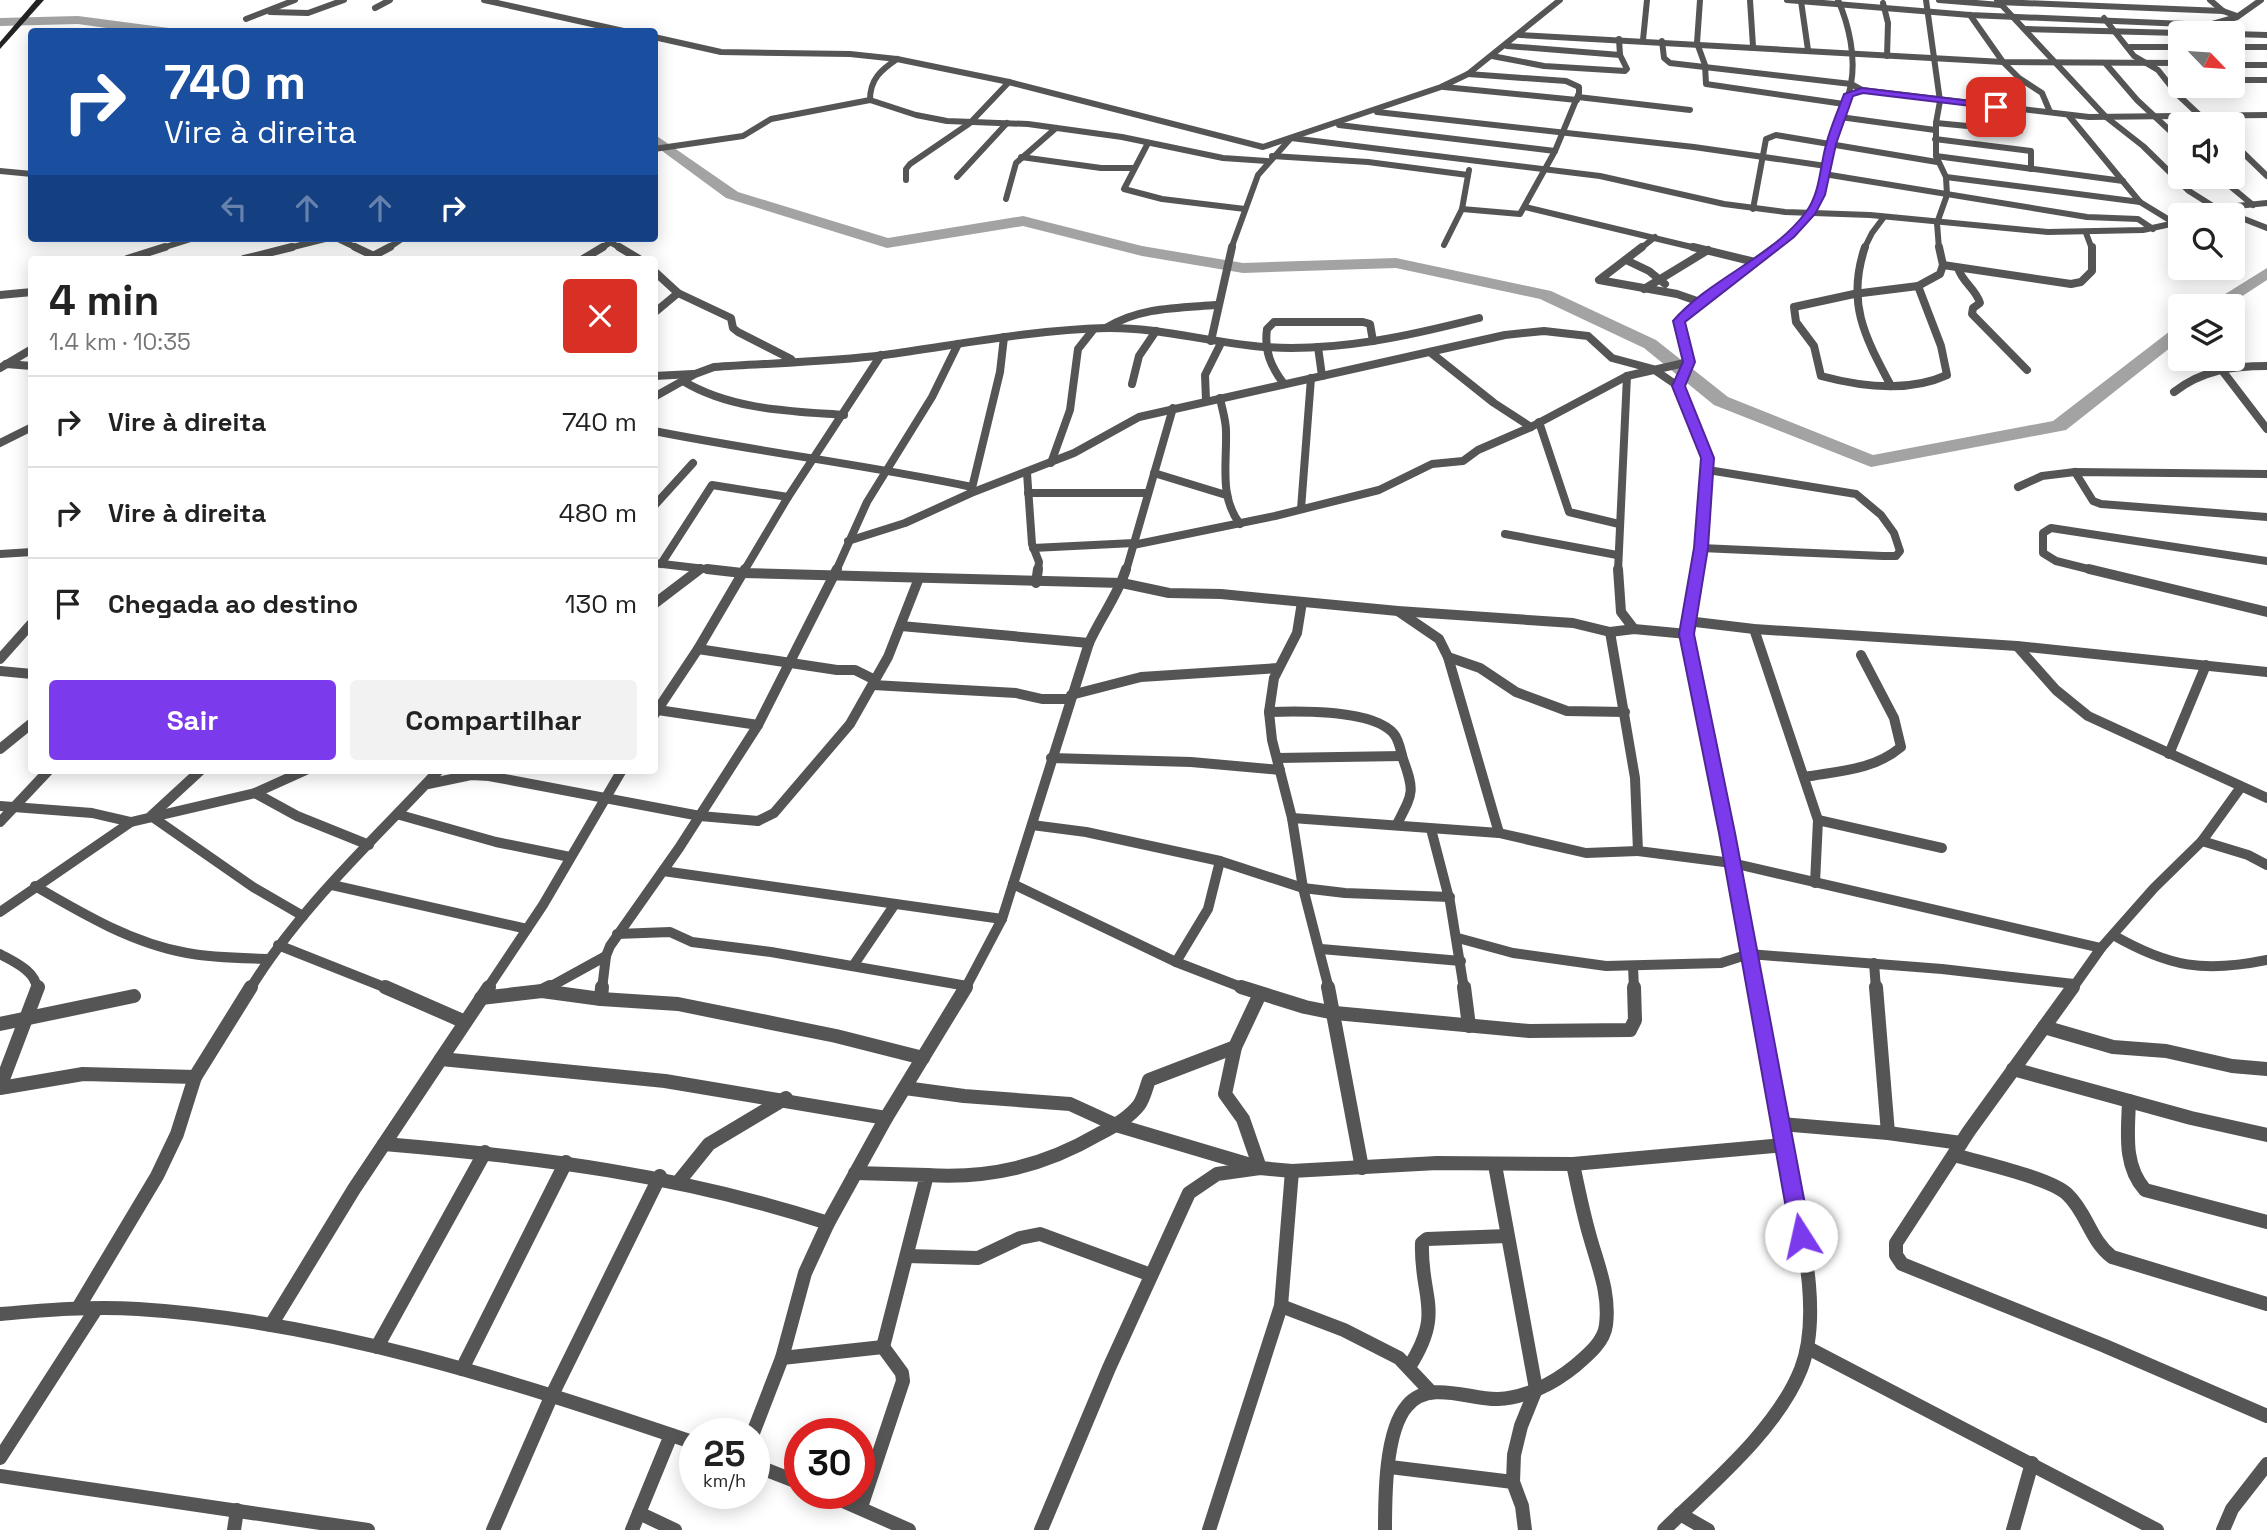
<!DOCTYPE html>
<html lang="pt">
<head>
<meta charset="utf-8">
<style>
  body { margin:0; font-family:"Space Grotesk",sans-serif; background:#f2f2f2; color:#222; height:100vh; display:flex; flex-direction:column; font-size:26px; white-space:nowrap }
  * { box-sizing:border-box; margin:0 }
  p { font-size:23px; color:#767676 }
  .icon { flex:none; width:38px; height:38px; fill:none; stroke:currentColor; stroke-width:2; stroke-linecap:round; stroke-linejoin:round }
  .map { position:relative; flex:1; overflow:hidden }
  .side { position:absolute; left:28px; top:256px; width:630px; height:518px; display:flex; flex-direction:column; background:#fff; border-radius:7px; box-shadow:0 4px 18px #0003 }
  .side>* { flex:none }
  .hud { position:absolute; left:28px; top:28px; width:630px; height:214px; border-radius:7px; box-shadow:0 4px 18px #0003; background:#1a4fa0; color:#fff; overflow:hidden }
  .needle { width:46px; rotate:115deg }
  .buttons { position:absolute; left:2168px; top:21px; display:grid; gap:14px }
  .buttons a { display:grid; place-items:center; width:77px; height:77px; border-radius:7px; background:#fff; box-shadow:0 4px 18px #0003; font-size:35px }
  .speed { position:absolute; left:679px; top:1418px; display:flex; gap:14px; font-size:35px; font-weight:700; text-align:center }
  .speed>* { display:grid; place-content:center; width:91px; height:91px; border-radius:50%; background:#fff; box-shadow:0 4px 18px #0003; line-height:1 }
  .speed small { font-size:18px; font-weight:400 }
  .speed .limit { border:10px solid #d22; background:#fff; color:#111 }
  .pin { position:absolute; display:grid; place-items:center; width:60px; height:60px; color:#fff; margin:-30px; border-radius:14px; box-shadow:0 4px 10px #0006 }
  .me { position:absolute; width:77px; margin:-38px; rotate:350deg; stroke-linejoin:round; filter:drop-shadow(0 0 5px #0008) }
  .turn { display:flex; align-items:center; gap:24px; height:147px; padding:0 21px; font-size:32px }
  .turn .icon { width:91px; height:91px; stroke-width:2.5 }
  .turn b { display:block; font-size:49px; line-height:60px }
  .lanes { display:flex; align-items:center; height:66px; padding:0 21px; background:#0003; justify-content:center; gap:35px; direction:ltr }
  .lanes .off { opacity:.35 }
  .round { display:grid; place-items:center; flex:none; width:74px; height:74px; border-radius:7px; background:#f2f2f2 }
  .head { display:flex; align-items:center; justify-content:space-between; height:119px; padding:0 21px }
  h1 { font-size:42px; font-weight:600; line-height:52px }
  .cta { display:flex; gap:14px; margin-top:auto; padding:14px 21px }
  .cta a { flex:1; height:80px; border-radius:7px; background:#7c3aed; color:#fff; font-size:28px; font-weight:600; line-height:80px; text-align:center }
  .cta a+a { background:#f2f2f2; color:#222 }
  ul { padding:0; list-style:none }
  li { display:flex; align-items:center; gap:21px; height:91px; padding:0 21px; border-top:2px solid #e0e0e0 }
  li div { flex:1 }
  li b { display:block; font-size:26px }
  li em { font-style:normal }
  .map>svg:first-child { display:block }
</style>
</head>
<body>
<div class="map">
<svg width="2267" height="1530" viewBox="0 0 2267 1530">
  <rect width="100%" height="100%" fill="#fff"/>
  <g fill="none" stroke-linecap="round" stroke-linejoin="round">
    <!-- river -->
    <g fill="#a3a3a3" fill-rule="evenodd">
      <polygon points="78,16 169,28 175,32 135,32 78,24 0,26 0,18"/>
      <polygon points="654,134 738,192 888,238 1023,216 1142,246 1243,263 1396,258 1551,291 1656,340 1728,397 1873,455 2053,421 2174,328 2180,327 2180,340 2066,430 1871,467 1714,405 1644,348 1540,299 1396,268 1243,273 1142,256 1023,226 887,248 726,198 654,145"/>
      <polygon points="2267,268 2267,280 2227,306 2206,306"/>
    </g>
    <!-- street-far3 -->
    <g stroke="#555" stroke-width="6">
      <polyline points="484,0 628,32"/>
      <polyline points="1700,0 1697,43 1705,65 1706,84 1844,104"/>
      <polyline points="1750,0 1753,46"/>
      <polyline points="1787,0 1970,15 2209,25 2237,17 2261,0"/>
      <polyline points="1926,0 1940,101 1936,123 1936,156 1946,177 1947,195 1937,223 1939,249"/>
      <polyline points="1939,0 2001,5"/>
      <polyline points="1997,0 2106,117 2143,146 2189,191 2216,208 2267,228"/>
      <polyline points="2210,0 2223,11"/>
      <polyline points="1801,1 1808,50"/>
      <polyline points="1998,2 2223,11 2237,16"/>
      <polyline points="1883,3 1888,23 1887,56"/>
      <polyline points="375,8 390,0"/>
      <polyline points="270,12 308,13 344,0"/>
      <polyline points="1970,15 2003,62 2019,78 2042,93 2050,112"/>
      <polyline points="2104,18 2134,56 2158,70 2177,94 2209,124"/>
      <polyline points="246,19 295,0"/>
      <polyline points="2027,29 2180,33"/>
      <polyline points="2233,34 2267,35"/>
      <polyline points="1520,35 2003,62 2180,63"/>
      <polyline points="654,37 721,52 850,54 897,59 1009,82 1263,147 1441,87 1468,74 1560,0"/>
      <polyline points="1643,40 1647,0"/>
      <polyline points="1662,41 1664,58 1670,63 1851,84 1862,90 2089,117 2267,115"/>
      <polyline points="1507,46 1620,55"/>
      <polyline points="2130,47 2180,47"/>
      <polyline points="2233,47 2267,47"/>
      <polyline points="1492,56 1544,66 1625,71 1627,69 1620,55 1619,39"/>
      <polyline points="2106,64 2137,100 2180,140"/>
      <polyline points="2233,65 2267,65"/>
      <polyline points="2233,80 2267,80"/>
      <polyline points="1444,87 1577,100"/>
      <polyline points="1578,97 1690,110"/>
      <path d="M870,100C870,79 881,70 897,59"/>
      <polyline points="1377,112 1694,147 1826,166"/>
      <polyline points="2069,116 2140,202 2176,224"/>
      <polyline points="1840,117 1935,130"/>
      <polyline points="1936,123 2020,131"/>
      <polyline points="1339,125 1555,151"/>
      <polyline points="1935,139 2031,151 2031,169"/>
      <polyline points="1148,143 1124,189 1162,199 1245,209"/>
      <polyline points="2233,143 2267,176"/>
      <polyline points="654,149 743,136 771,119 870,100 916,115 947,121 1028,124 1122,137 1223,158 1267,161"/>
      <polyline points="1272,156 1368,162 1468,175"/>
      <polyline points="1936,156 2123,181"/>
      <polyline points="1021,157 1101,168 1134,168"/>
      <polyline points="0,171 32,174"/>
      <polyline points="1824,174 2087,217 2138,219 2153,229"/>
      <polyline points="957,177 1007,123"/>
      <polyline points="1946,177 2140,202"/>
      <polyline points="2219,177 2253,205"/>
      <polyline points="906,180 906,169 910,164 970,123 1009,82"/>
      <polyline points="2179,181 2223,181"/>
      <polyline points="1006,199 1016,163 1056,128"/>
      <polyline points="1525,207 1700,249"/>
      <polyline points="1462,209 1520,214 1555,151 1579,93 1579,87 1566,81 1468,74"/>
      <polyline points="1753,209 1766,139 1776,135 1937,162"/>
      <polyline points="2199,215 2216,208 2267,203"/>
      <polyline points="2086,233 2092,249"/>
      <polyline points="336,238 359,249"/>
      <polyline points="603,238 622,249"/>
      <polyline points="1444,245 1462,209 1469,170"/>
      <polyline points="159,249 194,238"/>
      <polyline points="285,249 329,238"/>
      <polyline points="387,249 403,238"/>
      <polyline points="600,249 611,242"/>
      <polyline points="1231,249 1258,175 1291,138 1600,176 1724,204 1785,212 1870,215 2048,232 2143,230 2180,222"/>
      <polyline points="1640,249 1655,237"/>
      <path d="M1772,249C1786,238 1801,227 1812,212C1825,194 1825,167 1831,146C1836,125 1847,105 1851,84C1856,57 1849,25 1838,0"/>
      <polyline points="1864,249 1872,233 1884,217"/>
    </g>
    <!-- street-far2 -->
    <g stroke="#555" stroke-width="8">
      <polyline points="355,247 372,255"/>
      <polyline points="619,247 639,259"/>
      <polyline points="1642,247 1599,280 1677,294 1700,302"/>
      <polyline points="1693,247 1755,262"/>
      <path d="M1865,247C1846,303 1865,337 1891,386"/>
      <polyline points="127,259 165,247"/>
      <polyline points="244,259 292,247"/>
      <polyline points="367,259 390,247"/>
      <polyline points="583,259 603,247"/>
      <polyline points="1626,260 1649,271 1665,284"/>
      <polyline points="1943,265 2071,284 2081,282 2092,271 2092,247"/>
      <path d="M1958,268C1962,282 1976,289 1980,303L1973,308L1972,314L2027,370"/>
      <polyline points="654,271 678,293 731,318 733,328 738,332 791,359"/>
      <path d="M1918,286L1941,346L1947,375C1908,393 1862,387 1821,376L1814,346L1796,322L1794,307L1854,294Z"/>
      <polyline points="1918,286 1940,274 1943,265 1939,247"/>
      <polyline points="1644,289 1708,250"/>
      <polyline points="0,295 32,292"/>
      <polyline points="654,313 678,293"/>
      <path d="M1106,328C1140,307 1178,308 1216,305"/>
      <polyline points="1211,341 1232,247"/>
      <polyline points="1318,347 1322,376"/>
      <polyline points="1430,352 1494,403 1531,427"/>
      <polyline points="6,364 32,366"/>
      <polyline points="0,368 32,349"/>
      <polyline points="2221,369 2267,429"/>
      <polyline points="654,376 693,374"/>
      <path d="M683,381C731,410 790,411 844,415"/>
      <polyline points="1132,384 1139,356 1156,331"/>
      <path d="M1284,384C1271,367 1264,351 1267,329L1274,322H1363L1370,324L1373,341"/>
      <path d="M2174,392C2202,370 2232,366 2267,366"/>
      <path d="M654,397L695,374L714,367C770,363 828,362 884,355C957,345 1031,330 1106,328C1159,327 1211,343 1264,347C1337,352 1409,336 1479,318"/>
      <path d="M1220,398C1222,409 1226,420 1226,431C1227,464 1219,497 1240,524"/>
      <polyline points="1206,400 1205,375 1221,343"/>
      <polyline points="1539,422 1569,512 1619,524"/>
      <path d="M654,431C760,452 867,465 972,487"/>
      <polyline points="0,443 32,427"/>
      <polyline points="1051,463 1070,410 1078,349 1093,330"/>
      <polyline points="2075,472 2093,501 2101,504 2267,517"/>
      <polyline points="1027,473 1032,544 1039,562 1038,571"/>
      <polyline points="1154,473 1226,495"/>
      <polyline points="2018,487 2042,476 2075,472 2267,474"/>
      <polyline points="971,492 1000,372 1004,337"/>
      <polyline points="1028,493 1147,493"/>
      <polyline points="654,506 693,463"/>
      <polyline points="1301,509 1311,378"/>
      <polyline points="1505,534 1617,555"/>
      <polyline points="848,541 905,523 971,493 1074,453 1139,417 1505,335 1544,331 1588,336 1612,358 1653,369 1678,386"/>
      <polyline points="1133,545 1275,516 1379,490 1432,464 1463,461 1478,450 1531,427 1627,376 1689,362"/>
      <polyline points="1033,548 1134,543"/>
      <polyline points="1701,548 1883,556 1896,556 1900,551 1894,533 1881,515 1856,494 1708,470"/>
      <polyline points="0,554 32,552"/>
      <polyline points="654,563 722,571"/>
      <polyline points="661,564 712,485 788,497"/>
      <polyline points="698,571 700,569"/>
      <polyline points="744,571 788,497 881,355"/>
      <polyline points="836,571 867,502 932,397 958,344"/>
      <polyline points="1126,571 1173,408"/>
      <polyline points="1618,571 1627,376"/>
      <polyline points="1697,571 1707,459 1678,386 1689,362 1679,321 1700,302 1775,247"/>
      <polyline points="2096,571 2056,561 2043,553 2043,533 2051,528 2267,561"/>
    </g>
    <!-- street-far1 -->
    <g stroke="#555" stroke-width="10">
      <polyline points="707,569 742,573 1122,583 1169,593 1221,594 1398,611 1573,623 1610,632 1634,629 1687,634"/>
      <polyline points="1618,569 1621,612 1634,629"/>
      <polyline points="1698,569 1687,634 1756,989"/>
      <polyline points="2089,569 2267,612"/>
      <polyline points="1036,583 1038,569"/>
      <polyline points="1302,602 1297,633 1274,678 1269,712 1272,740 1292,818 1303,888 1329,989"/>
      <polyline points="654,604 700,569"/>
      <polyline points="1398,611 1439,639 1448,657 1499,833"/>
      <polyline points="1687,621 1754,629 2017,646 2267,672"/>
      <polyline points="901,626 1089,643"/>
      <polyline points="1754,629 1818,820 1815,883"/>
      <polyline points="1610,632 1635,778 1638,851 1732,863 2101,948"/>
      <polyline points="2017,646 2056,690 2088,716 2267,798"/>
      <polyline points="698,649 837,670 855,670 875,680"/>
      <polyline points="1448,657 1480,668 1516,692 1567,711 1625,712"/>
      <polyline points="0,659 32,623"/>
      <polyline points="0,671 32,674"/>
      <polyline points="873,685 1016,693 1042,699 1069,699"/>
      <polyline points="1071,695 1141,677 1278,668"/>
      <polyline points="658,710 758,725"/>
      <path d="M1269,712C1299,711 1373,709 1394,734C1399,740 1401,752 1403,759C1415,792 1413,793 1397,824"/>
      <polyline points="654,715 698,649 745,569"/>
      <polyline points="0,749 32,723"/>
      <polyline points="2169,754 2206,665"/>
      <polyline points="1051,758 1191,762 1280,770"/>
      <polyline points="1277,758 1402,756"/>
      <polyline points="201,770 151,816 253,887 303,916"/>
      <path d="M1805,777C1839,771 1874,770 1901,747L1894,718L1861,655"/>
      <polyline points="428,784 471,775 489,776 700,816 758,821 774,813 850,724 888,657 919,578"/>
      <polyline points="255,793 297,816 369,845"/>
      <polyline points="0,806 92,813 131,822"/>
      <polyline points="400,815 496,842 570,857"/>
      <polyline points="1292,818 1499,833 1586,853 1638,851"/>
      <polyline points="1818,820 1942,848"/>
      <polyline points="0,822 49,770"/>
      <polyline points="1032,825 1086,832 1220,861 1303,888 1345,893 1450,897"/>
      <polyline points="1431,829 1450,902 1464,989"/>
      <polyline points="2202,841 2248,855 2267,865"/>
      <polyline points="663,871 1002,919"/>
      <polyline points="1013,884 1176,962 1246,989"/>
      <polyline points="332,885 527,929"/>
      <path d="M35,886C83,914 132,943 187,953C214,958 241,958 268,959"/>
      <polyline points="0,912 131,822 255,793 306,770"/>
      <polyline points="617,934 670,932 692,942 771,952 967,986"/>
      <path d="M2113,935C2169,967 2204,973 2267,960"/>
      <polyline points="1458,938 1513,953 1606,966 1721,963 1749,954 1942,969 2074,984"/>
      <polyline points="278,945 389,989"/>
      <polyline points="1321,949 1461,961"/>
      <path d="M0,954C14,962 36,971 37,989"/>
      <polyline points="1176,962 1208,909 1220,861"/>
      <polyline points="1874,963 1876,989"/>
      <polyline points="853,966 895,904"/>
      <polyline points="1633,966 1634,989"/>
      <path d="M250,989C300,907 374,840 439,770"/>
      <polyline points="487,989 543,905 622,770"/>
      <polyline points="546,989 606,956"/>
      <polyline points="602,989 606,956 610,946 679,848 758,725 837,569"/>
      <path d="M965,989L1002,919L1089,643C1100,618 1118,595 1126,569"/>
      <polyline points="2072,989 2101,948 2154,888 2202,841 2241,787"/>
    </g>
    <!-- street -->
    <g stroke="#555" stroke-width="14">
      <polyline points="385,987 465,1022"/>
      <polyline points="1241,987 1305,1007 1335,1013 1529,1031 1630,1030 1635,1020 1634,987"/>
      <polyline points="1328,987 1362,1168"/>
      <polyline points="1464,987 1469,1026"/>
      <polyline points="1876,987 1888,1133"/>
      <polyline points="2073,987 1969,1131 1896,1243 1896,1255 1902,1264 2105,1346 2267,1416"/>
      <polyline points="542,991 550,987"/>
      <polyline points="1260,994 1235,1047 1225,1094 1243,1119 1260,1168"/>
      <polyline points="481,998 542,991 601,999 678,1004 836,1036 923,1058"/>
      <polyline points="601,999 602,987"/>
      <polyline points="0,1024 134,996"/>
      <polyline points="2044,1027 2113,1047 2166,1051 2232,1066 2267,1069"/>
      <polyline points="441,1059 665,1081 886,1118"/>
      <polyline points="2013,1069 2191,1118 2267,1135"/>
      <polyline points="0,1087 38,987"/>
      <polyline points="0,1088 83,1074 195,1077"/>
      <polyline points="905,1088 964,1096 1070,1104 1116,1125 1254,1166"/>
      <path d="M2129,1101C2128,1132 2123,1165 2145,1190L2267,1222"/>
      <polyline points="1781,1124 1888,1133 1961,1143"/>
      <path d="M384,1144C539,1157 680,1175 828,1223"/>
      <path d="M1955,1155C1980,1163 2052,1178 2068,1195C2087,1213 2090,1240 2112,1257L2267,1304"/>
      <polyline points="1495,1165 1536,1389 1521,1426 1514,1455 1513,1482 1522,1506 1525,1530"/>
      <polyline points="855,1173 927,1175 883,1347 902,1373 903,1381 861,1507"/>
      <path d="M927,1175C990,1179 1044,1166 1099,1134C1113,1127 1129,1118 1139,1105C1144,1098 1146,1088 1149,1080L1235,1047"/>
      <polyline points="680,1180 709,1144 786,1098"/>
      <polyline points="907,1256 978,1258 1020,1238 1040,1234 1151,1275"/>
      <polyline points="1281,1306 1344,1330 1399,1358 1431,1392"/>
      <polyline points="78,1308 157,1176 177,1134 195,1077 251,987"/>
      <path d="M0,1314C46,1310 92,1306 138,1309C329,1321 515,1382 695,1443"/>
      <polyline points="271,1325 354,1189 489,987"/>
      <polyline points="377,1347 485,1152"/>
      <polyline points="1808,1348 2157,1530"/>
      <polyline points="782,1358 883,1347"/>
      <path d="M1409,1367C1445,1311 1420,1298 1422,1243L1427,1239L1507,1236"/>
      <polyline points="462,1369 566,1162"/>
      <polyline points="753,1433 782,1358 805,1273 828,1223 886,1118 966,987"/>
      <polyline points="0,1458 96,1309"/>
      <polyline points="754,1465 800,1483"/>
      <polyline points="1390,1467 1513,1482"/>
      <polyline points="0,1476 368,1530"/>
      <polyline points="825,1493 909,1530"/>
      <polyline points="639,1513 675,1530"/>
      <polyline points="1680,1514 1708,1530"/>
      <polyline points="234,1530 237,1510"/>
      <polyline points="493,1530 551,1397 660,1176"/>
      <polyline points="632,1530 671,1435"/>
      <polyline points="1041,1530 1109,1368 1189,1193 1217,1174 1260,1168 1292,1171 1437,1163 1573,1164 1784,1145"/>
      <polyline points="1209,1530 1281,1306 1292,1171"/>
      <path d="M1385,1530C1385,1497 1385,1431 1407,1406C1429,1379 1470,1400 1498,1399C1526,1398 1554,1383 1575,1366C1588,1355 1604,1342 1606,1325C1610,1293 1598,1266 1590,1237C1583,1213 1578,1188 1573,1164"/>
      <path d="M1664,1530C1710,1485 1777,1430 1801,1369C1824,1310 1798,1220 1787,1159C1776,1102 1766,1044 1755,987"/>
      <polyline points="2013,1530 2032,1463"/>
      <polyline points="2223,1530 2232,1509 2267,1464"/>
    </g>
    <!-- secondary -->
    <polygon fill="#222" fill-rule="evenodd" points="36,0 44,0 0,49 0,42"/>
  </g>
  <!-- route -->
  <path fill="#7c3aed" stroke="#51269a" stroke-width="2" d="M1862,88L1996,104L2001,107L1996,109L1863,93L1853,96L1836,144L1825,195L1815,214L1794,237L1685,322L1695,362L1685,386L1714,458L1708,548L1694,634L1735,833L1811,1236L1808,1242L1801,1245L1794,1242L1791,1236L1719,833L1679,634L1694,548L1701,458L1672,386L1683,362L1673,321C1710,278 1772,258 1806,212C1820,194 1820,166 1826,145C1830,128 1838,111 1844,94Z"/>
</svg>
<div class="buttons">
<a><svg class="needle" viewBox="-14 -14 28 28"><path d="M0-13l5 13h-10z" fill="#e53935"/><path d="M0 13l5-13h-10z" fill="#767676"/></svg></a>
<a><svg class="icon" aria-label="sound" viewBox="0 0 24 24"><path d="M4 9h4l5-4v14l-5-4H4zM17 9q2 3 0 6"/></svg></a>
<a><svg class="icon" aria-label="search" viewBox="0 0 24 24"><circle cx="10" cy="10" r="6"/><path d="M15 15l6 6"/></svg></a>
<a><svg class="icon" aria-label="layers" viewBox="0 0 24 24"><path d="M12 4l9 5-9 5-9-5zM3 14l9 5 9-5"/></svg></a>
</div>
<div class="speed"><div>25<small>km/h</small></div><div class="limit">30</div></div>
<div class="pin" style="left:1996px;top:107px;background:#d93025"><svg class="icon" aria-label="arrive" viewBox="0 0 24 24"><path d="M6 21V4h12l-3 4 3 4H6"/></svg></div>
<svg class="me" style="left:1801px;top:1236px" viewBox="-20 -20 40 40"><circle r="19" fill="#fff"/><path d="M0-13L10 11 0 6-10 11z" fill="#7c3aed"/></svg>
<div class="hud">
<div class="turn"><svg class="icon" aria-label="right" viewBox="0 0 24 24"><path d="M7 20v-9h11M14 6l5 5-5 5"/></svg><div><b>740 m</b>Vire à direita</div></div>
<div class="lanes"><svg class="icon off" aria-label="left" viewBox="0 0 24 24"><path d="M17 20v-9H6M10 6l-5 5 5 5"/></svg><svg class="icon off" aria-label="ahead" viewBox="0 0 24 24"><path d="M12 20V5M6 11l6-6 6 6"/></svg><svg class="icon off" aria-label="ahead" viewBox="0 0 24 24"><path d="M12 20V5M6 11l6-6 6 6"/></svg><svg class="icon" aria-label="right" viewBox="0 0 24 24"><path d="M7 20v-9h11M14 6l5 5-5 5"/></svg></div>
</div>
<section class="side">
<div class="head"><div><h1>4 min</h1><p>1.4 km · 10:35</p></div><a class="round" style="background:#d93025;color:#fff"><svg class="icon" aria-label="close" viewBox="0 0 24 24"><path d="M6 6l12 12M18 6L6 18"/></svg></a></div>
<ul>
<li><svg class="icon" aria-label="right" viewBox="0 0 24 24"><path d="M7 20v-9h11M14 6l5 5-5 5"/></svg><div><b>Vire à direita</b></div><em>740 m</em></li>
<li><svg class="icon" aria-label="right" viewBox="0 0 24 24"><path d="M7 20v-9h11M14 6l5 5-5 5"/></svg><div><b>Vire à direita</b></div><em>480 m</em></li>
<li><svg class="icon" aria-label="arrive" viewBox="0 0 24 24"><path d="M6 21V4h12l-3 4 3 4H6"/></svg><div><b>Chegada ao destino</b></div><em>130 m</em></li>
</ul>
<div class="cta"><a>Sair</a><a>Compartilhar</a></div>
</section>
</div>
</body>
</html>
